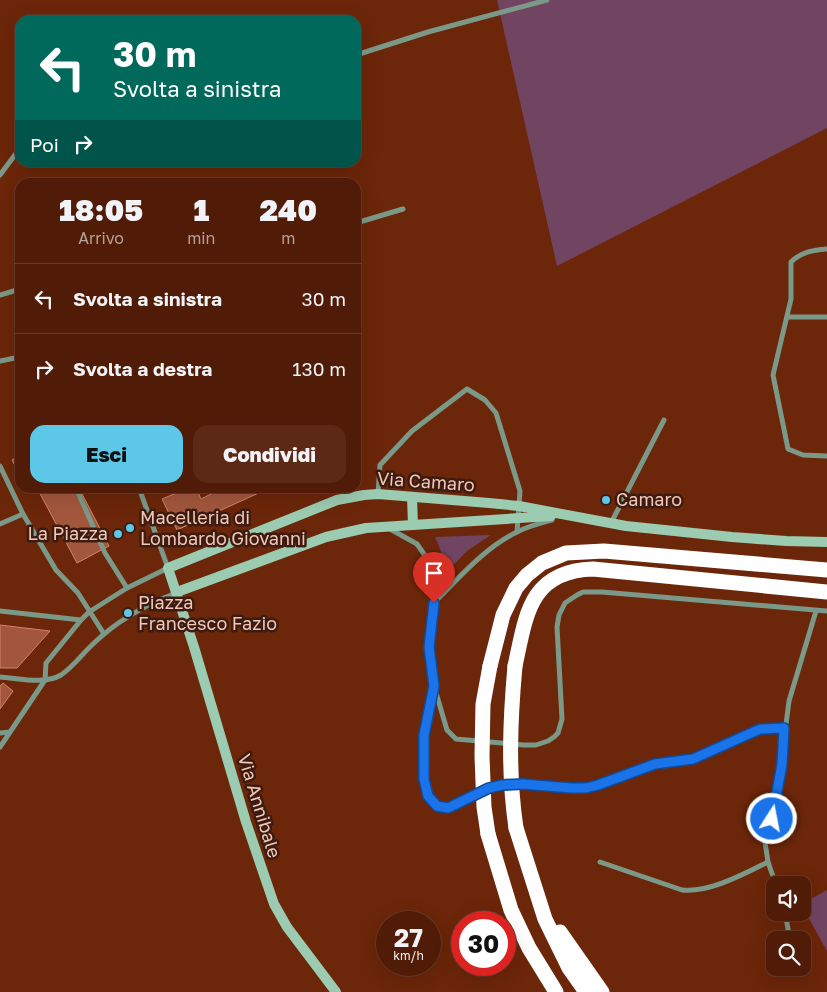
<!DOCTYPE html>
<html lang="it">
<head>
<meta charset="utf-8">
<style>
  body { margin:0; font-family:"Golos Text",sans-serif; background:#5b2915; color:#f1f3f6; height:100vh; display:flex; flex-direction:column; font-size:19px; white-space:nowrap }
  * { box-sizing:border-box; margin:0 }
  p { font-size:16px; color:#b4a19b }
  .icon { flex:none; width:28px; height:28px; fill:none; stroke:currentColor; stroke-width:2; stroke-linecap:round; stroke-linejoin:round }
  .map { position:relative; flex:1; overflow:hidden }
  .drawer { position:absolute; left:15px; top:178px; width:346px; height:315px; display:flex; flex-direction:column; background:#511c07; border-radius:15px; box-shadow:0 5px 20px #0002,0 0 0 1px #673a28 }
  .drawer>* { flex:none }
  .top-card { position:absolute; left:15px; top:15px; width:346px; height:152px; border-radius:15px; box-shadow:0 5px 20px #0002,0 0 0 1px #673a28; background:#00695c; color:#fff; overflow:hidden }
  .fabs { position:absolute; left:766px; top:876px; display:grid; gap:10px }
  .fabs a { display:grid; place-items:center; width:45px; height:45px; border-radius:10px; background:#511c07; box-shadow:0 5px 20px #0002,0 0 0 1px #673a28; font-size:25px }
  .speed { position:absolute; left:376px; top:911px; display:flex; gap:10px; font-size:25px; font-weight:700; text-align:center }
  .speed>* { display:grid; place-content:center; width:65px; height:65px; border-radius:50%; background:#511c07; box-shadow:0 5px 20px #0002,0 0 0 1px #673a28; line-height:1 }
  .speed small { font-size:12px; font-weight:400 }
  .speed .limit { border:8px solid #d22; background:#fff; color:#111 }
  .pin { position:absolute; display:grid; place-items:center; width:42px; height:42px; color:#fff; margin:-51px -21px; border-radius:50% 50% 50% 0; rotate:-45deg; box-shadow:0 0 5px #0007 }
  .pin .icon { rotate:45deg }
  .me { position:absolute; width:55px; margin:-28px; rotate:11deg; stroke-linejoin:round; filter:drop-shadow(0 0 4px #0008) }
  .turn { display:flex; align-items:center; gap:18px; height:105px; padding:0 15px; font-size:22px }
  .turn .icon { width:65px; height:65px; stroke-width:2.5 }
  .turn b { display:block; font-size:35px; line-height:42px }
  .then { display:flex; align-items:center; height:48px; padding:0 15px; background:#0003; gap:10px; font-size:19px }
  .eta { display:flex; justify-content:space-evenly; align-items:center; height:85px; text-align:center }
  .eta b { font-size:30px; font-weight:800; line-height:35px }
  .cta { display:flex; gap:10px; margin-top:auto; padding:10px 15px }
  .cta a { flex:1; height:58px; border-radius:15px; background:#5cc7e7; color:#111; font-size:20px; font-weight:800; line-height:58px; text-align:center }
  .cta a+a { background:#5b2915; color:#f1f3f6 }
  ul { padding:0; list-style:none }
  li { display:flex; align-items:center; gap:15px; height:70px; padding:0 15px; border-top:1px solid #673a28 }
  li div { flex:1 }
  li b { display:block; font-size:19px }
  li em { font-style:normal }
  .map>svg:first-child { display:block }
</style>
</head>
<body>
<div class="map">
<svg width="827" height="992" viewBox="0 0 827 992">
  <rect width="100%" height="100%" fill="#6c2609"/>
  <!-- green -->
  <g fill="#714562">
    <polygon points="497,0 827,0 827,128 557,266"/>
    <path d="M491,535L467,551L443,576C444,561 442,551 435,537Z"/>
    <polygon points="827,890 827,951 803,908 802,904"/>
  </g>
  <!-- building -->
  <g fill="#a2573c" stroke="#d38367">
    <polygon points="20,456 20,475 12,460"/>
    <polygon points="37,488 79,488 109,546 77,563"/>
    <polygon points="188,488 196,488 201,499 211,494 208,488 264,488 260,490 261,492 177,530 162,499"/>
    <polygon points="0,625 50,631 17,668 0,668"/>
    <polygon points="3,683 13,691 0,709 0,686"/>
  </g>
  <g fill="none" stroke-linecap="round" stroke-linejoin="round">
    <!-- street -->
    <g stroke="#7b9988" stroke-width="5">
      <polyline points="356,55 428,32 547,0"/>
      <polyline points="0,175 20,148"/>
      <polyline points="356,223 403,209"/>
      <path d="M827,249C813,250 801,252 791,262V299L773,375L788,449L803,455L827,456"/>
      <polyline points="0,295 20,289"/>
      <polyline points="787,317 827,317"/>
      <polyline points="0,361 20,357"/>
      <polyline points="0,466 23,514 56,570 78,593 104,634"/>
      <polyline points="76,488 105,553 127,588"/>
      <polyline points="378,494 380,465 412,431 467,389 485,400 496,413 520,491 517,532"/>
      <polyline points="611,523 664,420"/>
      <polyline points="0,524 23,514"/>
      <polyline points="390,529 417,544 424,554 427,564 434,603 429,647 434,686 447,730 456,739 523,745 536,745 548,741 554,737 558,733 562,719 557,627 559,615 565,603 577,595 583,592 602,592 827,611"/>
      <path d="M434,603C459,578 485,547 519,531C529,526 541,523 552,520"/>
      <polyline points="0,611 81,620"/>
      <path d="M0,677C18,678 44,685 61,675C72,668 84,652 94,643C118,620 145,605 176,593"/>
      <path d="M433,688C426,717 417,765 428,794C430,798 434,802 437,806L448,808L489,788L502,785L523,784L571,788H586L598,785L655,764L693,759L760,729L784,728"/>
      <polyline points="0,733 10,732"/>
      <polyline points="0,747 45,680 46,663 81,620 89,612 127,588 168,568 139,488"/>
      <path d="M600,862L682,890C709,893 744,874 768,862"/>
      <polyline points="776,885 768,862 765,842 776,802 789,701 816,611"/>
      <polyline points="785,912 790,940"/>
    </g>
    <!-- secondary -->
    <g stroke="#9bcbb0" stroke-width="10">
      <polyline points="412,497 413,525"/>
      <polyline points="177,592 326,537 366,528 551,516"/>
      <polyline points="336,992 287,927 274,904 246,822 194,647 168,568 337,500 364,495 378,494 489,503 519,506 626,526 732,537 786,541 827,542"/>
    </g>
    <!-- highway -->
    <g stroke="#fff" stroke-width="15">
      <polyline points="490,666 503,615 516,588 527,575 542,563 566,553 604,551 827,570"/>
      <path d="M515,666C526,616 529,571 593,569L827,592"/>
      <polyline points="516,828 545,919 569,968 586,992"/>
      <polyline points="488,834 511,910 529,948 556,992"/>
      <polyline points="560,932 602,992"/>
    </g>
    <!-- highway-bridge -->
    <g stroke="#fff" stroke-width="15">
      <path d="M515,666C510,721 508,774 516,828"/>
      <polyline points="488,834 484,807 482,756 483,704 490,666"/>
    </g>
  </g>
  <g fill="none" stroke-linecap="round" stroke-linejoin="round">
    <defs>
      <polyline id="route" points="434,603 429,647 434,686 424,735 424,779 428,796 437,806 448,808 489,788 502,785 523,784 571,788 586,788 598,785 655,764 693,759 760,729 784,728 782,764 772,819"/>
    </defs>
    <!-- route casing -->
    <use href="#route" stroke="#114b97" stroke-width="12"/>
    <!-- route -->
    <use href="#route" stroke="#1a73e8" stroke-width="9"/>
  </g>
  <!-- markers -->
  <g fill="#5cc7e7" stroke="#3c1c11" stroke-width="2">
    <circle cx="606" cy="500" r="5"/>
    <circle cx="130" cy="528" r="5"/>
    <circle cx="118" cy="534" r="5"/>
    <circle cx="128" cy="613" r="5"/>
  </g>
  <g text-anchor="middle" stroke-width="5" stroke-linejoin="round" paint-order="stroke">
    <!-- street labels -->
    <g font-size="18" fill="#f2c7b8" stroke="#3c1c11">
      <text transform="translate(426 482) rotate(4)" y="6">Via Camaro</text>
      <text transform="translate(259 806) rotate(73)" y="6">Via Annibale</text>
    </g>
    <!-- poi labels -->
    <g font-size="18" fill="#f2c7b8" stroke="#3c1c11" text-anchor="start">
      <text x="616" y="506">Camaro</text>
      <text x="140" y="524">Macelleria di<tspan x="140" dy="21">Lombardo Giovanni</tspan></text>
      <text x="108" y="540" text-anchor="end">La Piazza</text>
      <text x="138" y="609">Piazza<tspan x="138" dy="21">Francesco Fazio</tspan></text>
    </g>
  </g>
</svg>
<div class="fabs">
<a><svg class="icon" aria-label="sound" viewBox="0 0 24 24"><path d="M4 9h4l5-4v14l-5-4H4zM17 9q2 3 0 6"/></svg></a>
<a><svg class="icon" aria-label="search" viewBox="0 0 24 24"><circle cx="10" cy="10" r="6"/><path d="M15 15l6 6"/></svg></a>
</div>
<div class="speed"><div>27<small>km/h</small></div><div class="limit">30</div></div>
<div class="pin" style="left:434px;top:603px;background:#d93025"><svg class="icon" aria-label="arrive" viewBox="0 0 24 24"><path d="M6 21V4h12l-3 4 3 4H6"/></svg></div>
<svg class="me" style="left:772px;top:819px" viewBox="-20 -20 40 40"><circle r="17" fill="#1a73e8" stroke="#fff" stroke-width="3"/><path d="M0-11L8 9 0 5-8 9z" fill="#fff"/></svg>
<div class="top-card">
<div class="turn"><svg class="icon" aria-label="left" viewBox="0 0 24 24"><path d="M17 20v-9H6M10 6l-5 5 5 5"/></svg><div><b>30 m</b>Svolta a sinistra</div></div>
<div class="then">Poi<svg class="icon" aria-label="right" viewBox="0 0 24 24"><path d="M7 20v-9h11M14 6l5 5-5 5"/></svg></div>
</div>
<section class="drawer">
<div class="eta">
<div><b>18:05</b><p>Arrivo</p></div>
<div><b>1</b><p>min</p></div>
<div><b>240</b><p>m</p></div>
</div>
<ul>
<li><svg class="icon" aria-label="left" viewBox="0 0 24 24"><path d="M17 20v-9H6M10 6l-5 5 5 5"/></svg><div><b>Svolta a sinistra</b></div><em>30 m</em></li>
<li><svg class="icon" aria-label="right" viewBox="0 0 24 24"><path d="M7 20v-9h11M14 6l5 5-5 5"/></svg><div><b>Svolta a destra</b></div><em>130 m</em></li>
</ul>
<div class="cta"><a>Esci</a><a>Condividi</a></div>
</section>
</div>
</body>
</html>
